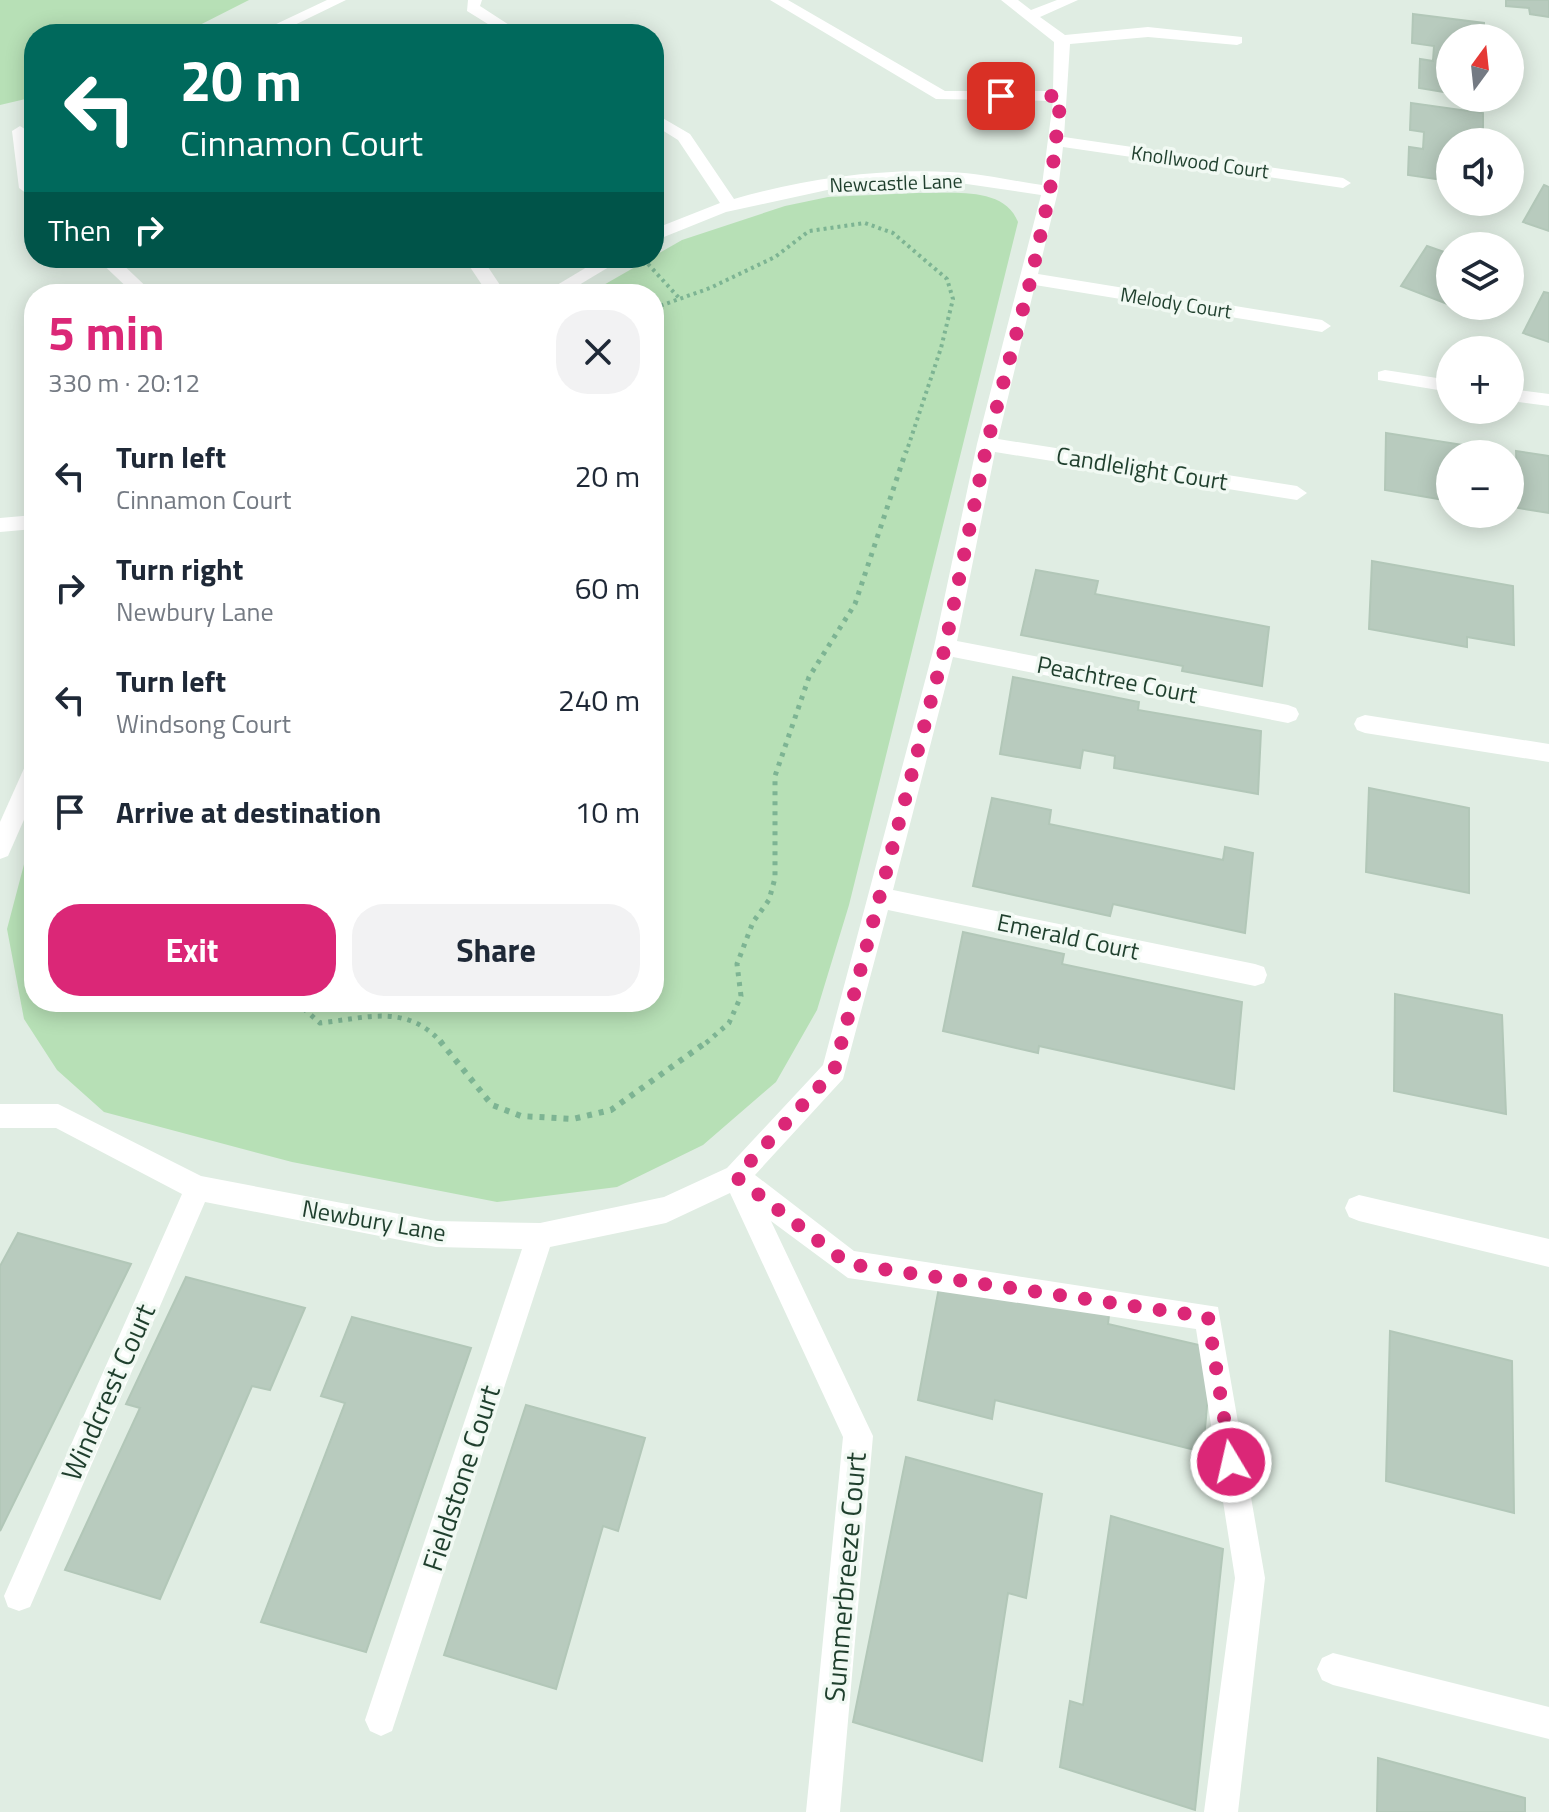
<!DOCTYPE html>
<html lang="en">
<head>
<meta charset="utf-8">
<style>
  body { margin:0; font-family:"Titillium Web",sans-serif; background:#f2f2f3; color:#1f2937; height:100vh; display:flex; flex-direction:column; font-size:30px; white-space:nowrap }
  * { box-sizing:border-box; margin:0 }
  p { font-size:26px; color:#747a83 }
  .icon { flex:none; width:44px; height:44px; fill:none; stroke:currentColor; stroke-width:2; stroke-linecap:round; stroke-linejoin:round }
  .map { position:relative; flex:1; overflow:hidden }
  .details { position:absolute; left:24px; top:284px; width:640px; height:728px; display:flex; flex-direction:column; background:#fff; border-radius:32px; box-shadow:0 4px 20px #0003 }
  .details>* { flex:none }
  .hud { position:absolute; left:24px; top:24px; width:640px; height:244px; border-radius:32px; box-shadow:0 4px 20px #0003; background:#00695c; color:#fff; overflow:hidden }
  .needle { width:52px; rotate:15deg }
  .buttons { position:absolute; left:1436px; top:24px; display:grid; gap:16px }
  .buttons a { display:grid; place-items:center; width:88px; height:88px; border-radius:50%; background:#fff; box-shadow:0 4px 20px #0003; font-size:40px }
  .pin { position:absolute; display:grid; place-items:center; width:68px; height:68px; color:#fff; margin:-34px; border-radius:16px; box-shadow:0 4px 12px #0006 }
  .me { position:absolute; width:88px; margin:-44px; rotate:351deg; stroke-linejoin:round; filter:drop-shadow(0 0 6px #0008) }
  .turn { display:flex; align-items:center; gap:28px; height:168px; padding:0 24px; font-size:36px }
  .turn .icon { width:104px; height:104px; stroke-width:2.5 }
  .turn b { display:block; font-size:56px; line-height:68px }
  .then { display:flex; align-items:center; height:76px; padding:0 24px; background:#0003; gap:16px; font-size:30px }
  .round { display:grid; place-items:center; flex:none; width:84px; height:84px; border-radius:32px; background:#f2f2f3 }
  .head { display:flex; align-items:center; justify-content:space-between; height:136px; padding:0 24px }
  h1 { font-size:48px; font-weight:700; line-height:60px; color:#db2777 }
  .primary-button { display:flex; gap:16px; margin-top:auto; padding:16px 24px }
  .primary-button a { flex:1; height:92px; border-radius:32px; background:#db2777; color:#fff; font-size:32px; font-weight:700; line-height:92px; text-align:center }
  .primary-button a+a { background:#f2f2f3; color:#1f2937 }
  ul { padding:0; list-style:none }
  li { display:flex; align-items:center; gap:24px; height:112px; padding:0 24px }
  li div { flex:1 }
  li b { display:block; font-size:30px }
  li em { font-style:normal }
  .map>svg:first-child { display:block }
</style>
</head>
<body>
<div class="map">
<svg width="1549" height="1812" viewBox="0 0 1549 1812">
  <rect width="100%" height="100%" fill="#e0ede3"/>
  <!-- green -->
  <g fill="#b7e0b6">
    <polygon points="0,0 249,0 182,34 34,34 34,97 0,105"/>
    <path d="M917,193C949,194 1004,185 1018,222L849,905L817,1010L776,1082L703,1145L617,1187L497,1202L292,1162L104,1112L57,1070L24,1019L7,929L27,853L34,841V1002H654V294H588L682,240L785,206L828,197Z"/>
  </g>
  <!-- building -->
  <g fill="#b8cbbe" stroke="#b2c7b8" stroke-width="2">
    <polygon points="1506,0 1549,0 1549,17 1530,14 1529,8 1506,6"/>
    <polygon points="1413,14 1484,23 1484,38 1450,38 1450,93 1419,88 1420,59 1433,61 1434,46 1412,43"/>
    <polygon points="1411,103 1483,113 1483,142 1450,142 1450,181 1408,175 1409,147 1423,149 1424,132 1410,130"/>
    <polygon points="1544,185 1549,187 1549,231 1523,222"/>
    <polygon points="1427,246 1450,254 1450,305 1401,286"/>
    <polygon points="1544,292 1549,293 1549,342 1523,333"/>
    <polygon points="1386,433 1470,446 1470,454 1450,454 1450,501 1385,490"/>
    <polygon points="1516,451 1549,456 1549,513 1518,508"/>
    <polygon points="1372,561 1513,586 1514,645 1467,637 1467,647 1369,629"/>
    <polygon points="1036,570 1098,581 1095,594 1269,627 1262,686 1182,671 1183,666 1021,635"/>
    <polygon points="1013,677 1139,702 1138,710 1261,731 1258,794 1114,768 1115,756 1083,750 1080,768 1000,754"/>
    <polygon points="1369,788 1469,808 1469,893 1366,872"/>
    <polygon points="992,798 1051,810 1049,824 1223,860 1225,847 1253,853 1245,933 1113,904 1110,916 973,886"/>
    <polygon points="963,932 1064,954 1062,964 1242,1002 1234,1089 1039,1046 1038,1053 943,1031"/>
    <polygon points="1395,994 1502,1015 1506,1114 1394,1091"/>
    <polygon points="18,1233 131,1264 0,1531 0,1266"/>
    <polygon points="943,1266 1110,1307 1108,1324 1212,1348 1203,1452 995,1400 992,1419 918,1400"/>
    <polygon points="186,1277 305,1308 270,1390 252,1386 160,1599 65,1570 140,1408 126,1404"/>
    <polygon points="352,1317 471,1348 366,1652 261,1622 345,1403 321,1396"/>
    <polygon points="1390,1331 1512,1361 1514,1513 1386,1481"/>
    <polygon points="526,1405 645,1438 618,1531 603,1526 556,1689 444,1655"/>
    <polygon points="906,1457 1042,1494 1026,1598 1008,1593 982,1761 853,1722"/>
    <polygon points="1111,1516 1223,1549 1195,1810 1060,1767 1070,1701 1083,1705"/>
    <polygon points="1378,1758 1525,1798 1525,1812 1377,1812"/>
  </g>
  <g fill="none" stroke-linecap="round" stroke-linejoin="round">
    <!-- path-far2 -->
    <g stroke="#7db493" stroke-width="4" stroke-dasharray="3 4" stroke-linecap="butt">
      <polyline points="648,264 680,299"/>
      <polyline points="654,308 710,288 775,257 809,231 865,223 893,233 947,279 953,299 941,348 906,453"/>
    </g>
    <!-- path-far1 -->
    <g stroke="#7db493" stroke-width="5" stroke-dasharray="4 6" stroke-linecap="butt">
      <path d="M296,1002L320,1023C367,1018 406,1003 442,1043"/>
      <polyline points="706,1043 729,1023 741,996 737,964 753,922 769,900 775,878 775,776 809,677 855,604 906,451"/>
    </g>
    <!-- path -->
    <polyline stroke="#7db493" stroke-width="6" stroke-dasharray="5 7" stroke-linecap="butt" points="440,1041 492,1105 521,1116 573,1119 611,1110 708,1041"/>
    <!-- minor -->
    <g fill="#fff" fill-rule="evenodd">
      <polygon points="327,0 346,0 276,34 255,34"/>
      <polygon points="468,0 482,0 480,6 523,34 504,34 467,11"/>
      <path d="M770,0H788L945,91H1053L1054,42L1001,0H1018L1031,10L1057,0H1078L1040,17L1065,35L1148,27L1242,37V43L1237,45L1148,37L1070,44L1064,137L1343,178L1351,183L1343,188L1063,147L1058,191L1038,274L1322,320L1331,326L1322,332L1035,285L998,439L1297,486L1307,493L1297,500L995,452L957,641L1288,705L1296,708L1299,714L1296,720L1288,723L953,657L893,890L1255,964L1264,967L1267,975L1264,983L1255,986L888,910L843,1079L755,1175L854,1251L1218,1307L1265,1578L1238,1812H1204L1235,1578L1196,1329L848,1278L771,1221L873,1436L840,1812H806L843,1437L730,1193L666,1223L550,1247L392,1731L381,1736L370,1731L365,1720L522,1249L436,1247L205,1202L30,1607L19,1611L8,1607L4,1596L182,1194L56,1128H0V1104H58L201,1176L436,1221L540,1223L664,1197L727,1168L823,1065L934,647L977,444L1041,195L953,182L841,187L726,212L654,241V229L720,203L678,140L654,125V113L690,134L734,199C804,179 877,168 950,172C981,173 1012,181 1042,185L1053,101L936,99Z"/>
      <polygon points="20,126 28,131 34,199 19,188 12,131"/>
      <polygon points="96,258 116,258 154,294 134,294"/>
      <polygon points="464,258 482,258 506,294 488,294"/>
      <polygon points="602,258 624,258 564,294 542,294"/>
      <polygon points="1385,370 1450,380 1450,392 1378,380 1378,372"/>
      <polygon points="1510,389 1549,394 1549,406 1510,401"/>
      <polygon points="34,515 34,529 0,532 0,518"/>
      <polygon points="1365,715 1549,744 1549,762 1365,733 1357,730 1354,724 1357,718"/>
      <polygon points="34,762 34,797 8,856 0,859 0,822 26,764"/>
      <polygon points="1359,1195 1549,1239 1549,1267 1359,1221 1349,1217 1345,1208 1349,1199"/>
      <polygon points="1333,1653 1549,1707 1549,1739 1333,1685 1322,1680 1317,1669 1322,1658"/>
    </g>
  </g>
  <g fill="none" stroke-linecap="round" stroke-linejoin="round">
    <!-- route -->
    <polyline stroke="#db2777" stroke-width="14" stroke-dasharray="0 25.2" points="1001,96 1061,96 1050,191 1031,279 987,444 945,647 834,1071 736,1177 848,1264 1208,1317 1231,1462"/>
  </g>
  <g text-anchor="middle" stroke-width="7" stroke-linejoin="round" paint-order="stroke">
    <!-- far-street labels -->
    <g font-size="20" fill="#1f3f2d" stroke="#f1f9f3">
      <text transform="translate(1200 162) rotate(8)" y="7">Knollwood Court</text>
      <text transform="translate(896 183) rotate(-2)" y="7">Newcastle Lane</text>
      <text transform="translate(1176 303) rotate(9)" y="7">Melody Court</text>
    </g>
    <!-- street labels -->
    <g font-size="24" fill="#1f3f2d" stroke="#f1f9f3">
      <text transform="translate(1142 469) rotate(9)" y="8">Candlelight Court</text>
      <text transform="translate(1117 680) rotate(11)" y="8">Peachtree Court</text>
      <text transform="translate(1068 937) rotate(12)" y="8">Emerald Court</text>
      <text transform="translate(374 1221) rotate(10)" y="8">Newbury Lane</text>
    </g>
    <!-- near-street labels -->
    <g font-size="28" fill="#1f3f2d" stroke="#f1f9f3">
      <text transform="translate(108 1392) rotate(-66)" y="10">Windcrest Court</text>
      <text transform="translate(461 1478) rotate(-72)" y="10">Fieldstone Court</text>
      <text transform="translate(845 1577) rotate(-85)" y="10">Summerbreeze Court</text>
    </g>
  </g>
</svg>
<div class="buttons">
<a><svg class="needle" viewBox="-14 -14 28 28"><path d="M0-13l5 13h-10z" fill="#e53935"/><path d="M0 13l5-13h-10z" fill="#747a83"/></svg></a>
<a><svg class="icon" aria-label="sound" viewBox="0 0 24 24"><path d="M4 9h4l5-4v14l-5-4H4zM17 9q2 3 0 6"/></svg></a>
<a><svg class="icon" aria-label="layers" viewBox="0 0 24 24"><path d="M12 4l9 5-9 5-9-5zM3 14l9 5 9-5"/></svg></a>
<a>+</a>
<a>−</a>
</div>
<div class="pin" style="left:1001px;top:96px;background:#d93025"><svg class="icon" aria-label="arrive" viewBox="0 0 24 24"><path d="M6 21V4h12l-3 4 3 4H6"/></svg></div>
<svg class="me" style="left:1231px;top:1462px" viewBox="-20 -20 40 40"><circle r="17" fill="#db2777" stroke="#fff" stroke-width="3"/><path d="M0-11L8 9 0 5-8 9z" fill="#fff"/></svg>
<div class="hud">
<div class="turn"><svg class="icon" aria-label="left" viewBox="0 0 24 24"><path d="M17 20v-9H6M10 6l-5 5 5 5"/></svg><div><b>20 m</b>Cinnamon Court</div></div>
<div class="then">Then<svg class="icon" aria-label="right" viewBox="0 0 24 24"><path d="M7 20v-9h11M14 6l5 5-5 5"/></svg></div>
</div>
<section class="details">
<div class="head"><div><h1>5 min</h1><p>330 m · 20:12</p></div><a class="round"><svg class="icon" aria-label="close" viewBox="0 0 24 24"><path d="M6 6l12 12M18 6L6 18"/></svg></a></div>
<ul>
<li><svg class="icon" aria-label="left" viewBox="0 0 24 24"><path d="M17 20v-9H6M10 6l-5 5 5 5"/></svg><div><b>Turn left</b><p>Cinnamon Court</p></div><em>20 m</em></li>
<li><svg class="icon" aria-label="right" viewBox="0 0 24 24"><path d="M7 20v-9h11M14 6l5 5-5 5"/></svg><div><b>Turn right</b><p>Newbury Lane</p></div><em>60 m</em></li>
<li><svg class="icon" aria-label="left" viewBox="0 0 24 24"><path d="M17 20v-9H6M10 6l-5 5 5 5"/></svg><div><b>Turn left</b><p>Windsong Court</p></div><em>240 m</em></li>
<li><svg class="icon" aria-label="arrive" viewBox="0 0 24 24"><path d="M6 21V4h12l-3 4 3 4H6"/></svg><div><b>Arrive at destination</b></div><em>10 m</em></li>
</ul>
<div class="primary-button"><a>Exit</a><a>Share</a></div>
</section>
</div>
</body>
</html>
